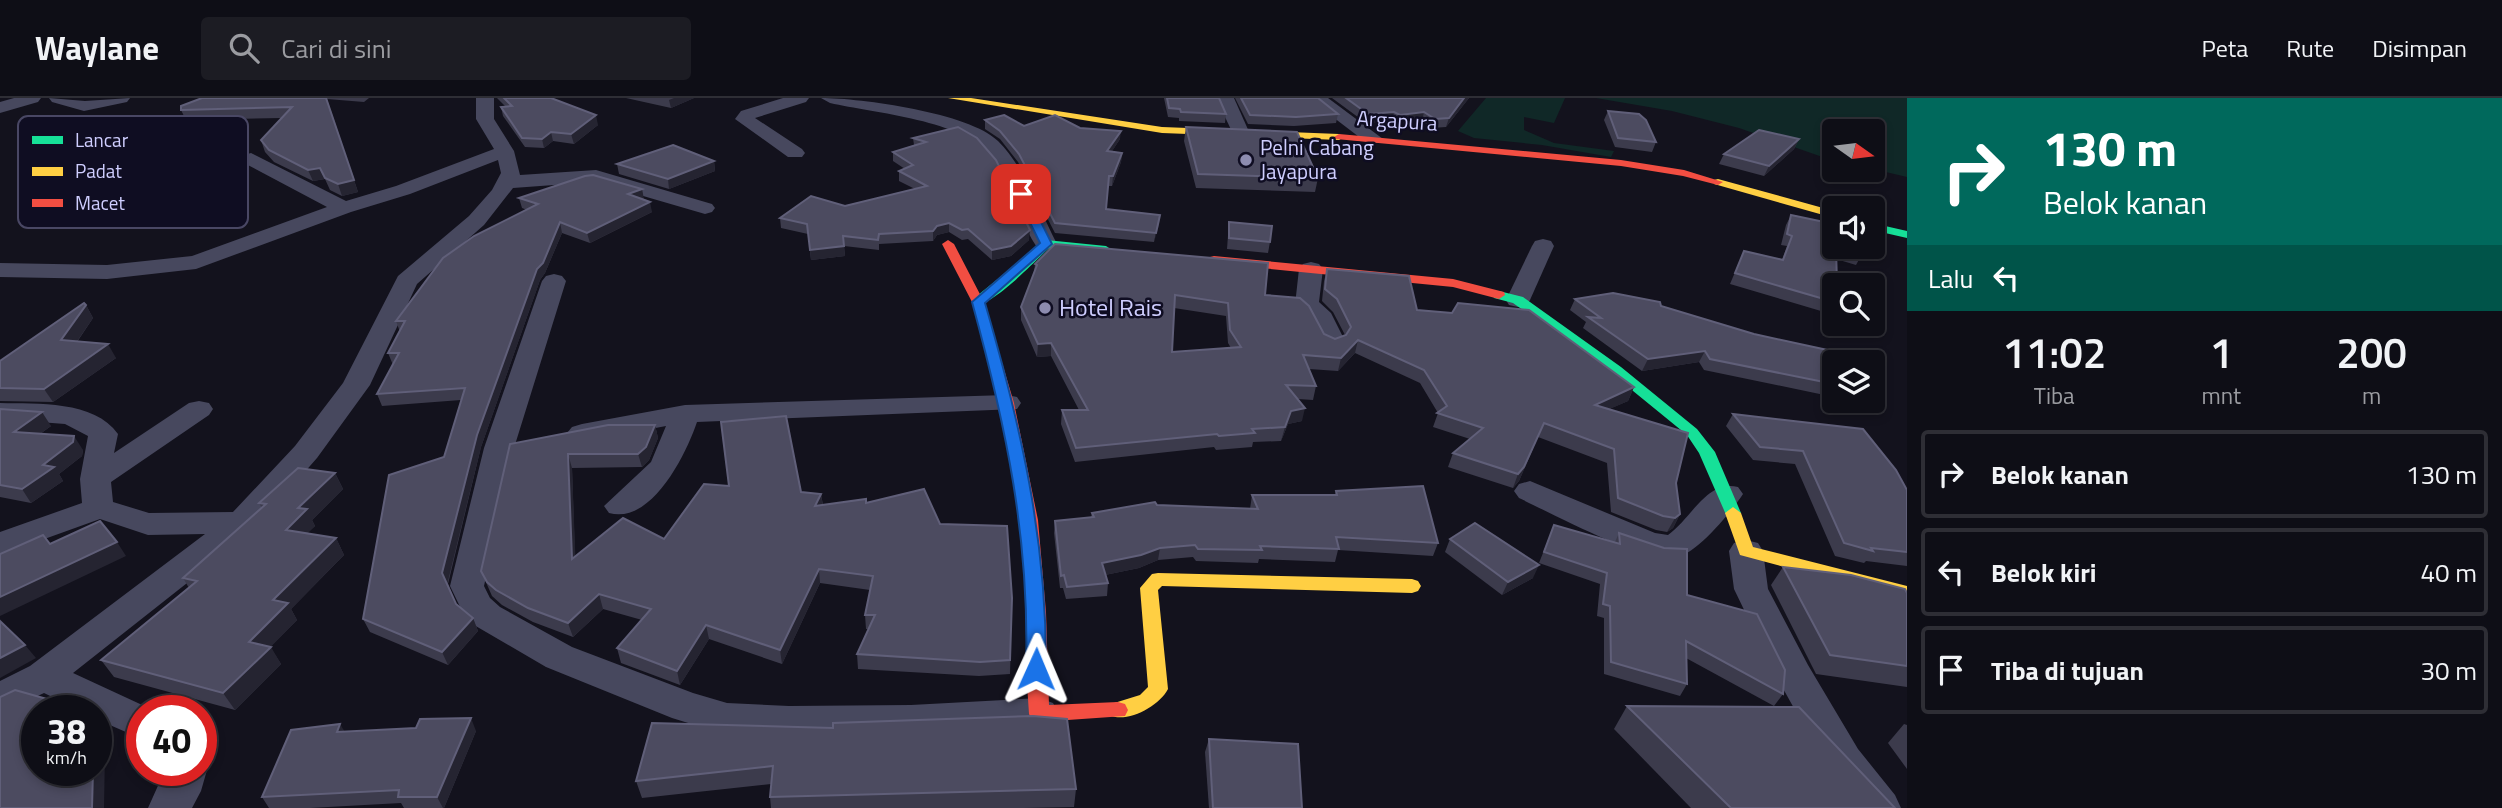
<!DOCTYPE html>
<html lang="id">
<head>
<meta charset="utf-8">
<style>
  body { margin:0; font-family:"Titillium Web",sans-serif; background:#1c1c23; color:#f1f3f6; height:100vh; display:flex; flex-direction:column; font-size:26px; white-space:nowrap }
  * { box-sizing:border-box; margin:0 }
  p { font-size:23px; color:#9b9ca1 }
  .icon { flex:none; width:38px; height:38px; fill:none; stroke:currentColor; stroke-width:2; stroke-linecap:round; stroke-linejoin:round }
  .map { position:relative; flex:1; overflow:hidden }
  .sheet { display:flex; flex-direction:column; background:#0e0e16; width:595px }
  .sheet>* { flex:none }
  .top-card { background:#00695c; color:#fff; overflow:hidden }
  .needle { width:46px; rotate:104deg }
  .tools { position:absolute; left:1822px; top:21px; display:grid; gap:14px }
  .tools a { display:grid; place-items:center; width:63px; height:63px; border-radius:7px; background:#0e0e16; box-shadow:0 4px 10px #0003,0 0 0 2px #2e2e35; font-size:35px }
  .speed { position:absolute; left:21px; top:597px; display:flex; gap:14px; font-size:35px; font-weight:700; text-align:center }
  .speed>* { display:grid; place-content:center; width:91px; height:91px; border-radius:50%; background:#0e0e16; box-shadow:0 4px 10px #0003,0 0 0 2px #2e2e35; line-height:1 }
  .speed small { font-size:18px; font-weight:400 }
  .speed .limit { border:10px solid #d22; background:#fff; color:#111 }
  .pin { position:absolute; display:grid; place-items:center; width:60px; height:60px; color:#fff; margin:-30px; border-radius:14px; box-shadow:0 4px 10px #0006 }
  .me { position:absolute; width:77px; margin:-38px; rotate:1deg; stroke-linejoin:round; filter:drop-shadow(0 0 5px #0008) }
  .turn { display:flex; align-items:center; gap:24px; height:147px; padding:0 21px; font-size:32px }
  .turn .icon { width:91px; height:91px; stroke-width:2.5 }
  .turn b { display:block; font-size:49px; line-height:60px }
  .then { display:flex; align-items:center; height:66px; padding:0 21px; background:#0003; gap:14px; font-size:26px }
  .eta { display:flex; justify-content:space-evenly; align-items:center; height:119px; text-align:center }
  .eta b { font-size:42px; font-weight:600; line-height:49px }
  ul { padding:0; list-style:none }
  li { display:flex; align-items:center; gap:21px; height:88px; margin:0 14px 10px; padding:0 7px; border:4px solid #2e2e35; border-radius:7px }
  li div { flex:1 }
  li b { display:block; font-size:26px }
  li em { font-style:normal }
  header { display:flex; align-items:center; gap:42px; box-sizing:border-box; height:98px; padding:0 35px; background:#0e0e16; border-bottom:2px solid #2e2e35 }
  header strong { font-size:33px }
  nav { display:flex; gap:38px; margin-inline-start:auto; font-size:24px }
  .search { width:490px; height:63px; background:#1c1c23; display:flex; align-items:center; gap:18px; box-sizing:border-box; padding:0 24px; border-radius:7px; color:#9b9ca1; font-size:26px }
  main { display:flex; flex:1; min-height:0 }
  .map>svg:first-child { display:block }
</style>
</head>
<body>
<header>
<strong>Waylane</strong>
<div class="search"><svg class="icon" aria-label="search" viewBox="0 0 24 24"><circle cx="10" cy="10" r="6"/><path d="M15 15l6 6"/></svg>Cari di sini</div>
<nav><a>Peta</a><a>Rute</a><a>Disimpan</a></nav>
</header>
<main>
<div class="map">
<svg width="1907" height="710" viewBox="0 0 1907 710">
  <rect width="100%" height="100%" fill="#13121d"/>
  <!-- green -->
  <g fill="#102827">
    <polygon points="1486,0 1565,0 1554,25 1524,19 1524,32 1554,45 1614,53 1611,59 1542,47 1474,40 1458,33"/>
    <polygon points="1596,0 1907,0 1907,79 1873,71 1872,33 1834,33 1834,63 1739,30 1672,13"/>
  </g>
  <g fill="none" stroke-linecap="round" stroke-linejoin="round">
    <!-- street -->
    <g fill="#47485e" fill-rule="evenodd">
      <polygon points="14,0 41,0 38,4 0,15 0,4"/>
      <polygon points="49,0 85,3 130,0 127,4 84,13 52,4"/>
      <path d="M476,0H494V21L514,53L520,77L596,72L712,106L715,110L712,114L705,116L595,84L513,90L484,127L417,186L370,287L317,360L253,433L73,575L153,612H142V641L96,621V612H79L44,595L0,616V583L30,568L205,436L148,437L100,421L0,457V434L82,405L80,381L88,338L65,326L0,321V305C37,306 94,302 118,336L114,355L189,305L199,303L209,305L213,311L209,317L111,384L113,404L149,415L233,414L295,348L343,285L398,178L469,118L492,92L501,75L498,62L410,96L351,114L196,171L107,181L0,179V165L107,167L192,158L327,109L244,65L241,61L244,57L251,55L346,103L396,88L494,51L476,21Z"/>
      <polygon points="783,0 809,0 806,4 755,20 802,51 805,55 802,59 788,59 735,21 741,13"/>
      <path d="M821,0C861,0 970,15 998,43C1025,70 1040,113 1057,146L1054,151H1038C1019,123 1010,88 991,59C966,22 873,15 830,5Z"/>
      <polygon points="1216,0 1234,0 1250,36 1247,40 1235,40"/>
      <polygon points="1308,0 1328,0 1383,41 1381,45 1367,45"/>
      <polygon points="1543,141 1551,143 1554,148 1530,202 1527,207 1518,209 1509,207 1506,202 1532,148 1535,143"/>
      <polygon points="1311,164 1319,166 1323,171 1319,204 1331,215 1345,243 1341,248 1332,251 1323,248 1308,219 1295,207 1299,171 1303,166"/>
      <polygon points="554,176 562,178 566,183 514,350 484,488 490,500 500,509 572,549 693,595 727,605 789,608 911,607 1039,600 1053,605 1059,616 1053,627 1039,632 911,639 789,640 727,637 672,620 546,569 474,527 464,517 450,488 484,350 542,183 546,178"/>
      <path d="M1007,297L1017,299L1021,305L1017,311L697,324C686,357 651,427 609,415L604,408L651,364L666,328L582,344L572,341L567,335L572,329L582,326L685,307Z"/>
      <path d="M1530,383L1655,435L1668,437C1691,421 1707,381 1738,389L1743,396C1731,414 1695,459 1673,460C1640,463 1553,416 1519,400L1514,393L1519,386Z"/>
      <polygon points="1746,442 1758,445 1763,453 1768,491 1808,567 1858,651 1895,697 1901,710 1855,710 1830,675 1775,576 1734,491 1729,453 1734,445"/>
      <polygon points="201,661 207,672 201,693 192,710 148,710 165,672 201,672"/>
    </g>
    <!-- fast -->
    <g fill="#16e098" fill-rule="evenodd">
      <polygon points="1872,125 1907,133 1907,140 1872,132"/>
      <path d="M1046,142L1106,148L1112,152L1106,156L1049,150C1035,163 991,210 973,207V201Z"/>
      <polygon points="1499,193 1523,199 1621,269 1697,331 1715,354 1741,415 1739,419 1727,419 1699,355 1687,337 1611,275 1513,205 1494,200 1493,197"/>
    </g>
    <!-- slow -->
    <g fill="#ffcf43" fill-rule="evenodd">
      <polygon points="948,0 971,0 1162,29 1339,36 1344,39 1339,42 1162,35"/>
      <polygon points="1718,81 1834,113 1834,120 1714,86 1714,82"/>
      <polygon points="1733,409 1741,415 1753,449 1907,488 1907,502 1740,457 1725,415"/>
      <path d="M1158,475L1412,481L1418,483L1421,488L1418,493L1412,495L1162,488L1158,492L1168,591C1159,608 1130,624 1111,618L1108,612L1111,606L1140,597L1148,589L1140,490L1152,476Z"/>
    </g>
    <!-- jam -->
    <g fill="#f24e42" fill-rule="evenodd">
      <polygon points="1339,36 1621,62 1684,72 1723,84 1718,87 1683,78 1621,68 1336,41 1334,39"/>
      <polygon points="948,142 954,146 984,204 1014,305 1038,422 1046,514 1049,607 1118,604 1125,606 1128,612 1125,618 1039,624 1032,622 1029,616 1026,571 1028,514 1020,422 1000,305 972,204 942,146"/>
      <polygon points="1214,158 1453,181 1504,194 1505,197 1499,201 1453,189 1210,165 1210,159"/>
    </g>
  </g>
  <!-- wall -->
  <g fill="#3c3b4c" fill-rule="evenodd">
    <polygon points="202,0 369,0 364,4 327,1 358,94 342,98 330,92 325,81 313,83 274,64 265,54 261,42 281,20 186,22 181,12"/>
    <polygon points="497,0 551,0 598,27 574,46 553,43 544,50 525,49 503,18 501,9 506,9"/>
    <polygon points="626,0 694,0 671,10"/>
    <polygon points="1164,0 1219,0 1226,16 1225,25 1179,23 1179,20 1168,19"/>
    <polygon points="1235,0 1318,0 1338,16 1336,25 1294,28 1248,26"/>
    <polygon points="1332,0 1469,0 1446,29 1432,30 1422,23 1397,26 1392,23 1366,25"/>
    <polygon points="1608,13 1656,44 1652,54 1615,49 1604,22"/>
    <polygon points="985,22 1024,28 1080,30 1120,41 1112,53 1122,55 1121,64 1112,88 1108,88 1106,111 1160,117 1154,144 1055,135 1018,64 1000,41 985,31"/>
    <polygon points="958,29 1029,142 1011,158 992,162 968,141 962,142 949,134 937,137 933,143 879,146 879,152 844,148 845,158 811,162 808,136 781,130 780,120 845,108 915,91 899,83 899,73 905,71 893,63 893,54 914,47 913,40"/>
    <polygon points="1186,29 1318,80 1315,94 1196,90 1184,43"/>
    <polygon points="1799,41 1794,51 1764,78 1719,66 1724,56"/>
    <polygon points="714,63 715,73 669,91 619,76 617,66"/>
    <polygon points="642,91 643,101 652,114 590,145 562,135 545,175 540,182 481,349 448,486 456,506 473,520 478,533 448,567 370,534 363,521 444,359 461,302 382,308 377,296 393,267 388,255 400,234 396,223 527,112 522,110 519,100"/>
    <polygon points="1791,117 1862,156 1856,167 1836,161 1834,187 1834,210 1831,216 1730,186 1744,153 1782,162 1787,148 1781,147 1786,127"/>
    <polygon points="1229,124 1270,144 1268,155 1227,151"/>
    <path d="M1035,166L1265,197L1324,236L1335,241L1345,237L1333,214L1322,203L1324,183L1327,171L1417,212L1634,289L1628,303L1609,311L1676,385L1680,416L1673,430L1667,434L1656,432L1611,414L1607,365L1538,339L1519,383L1513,390L1448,369L1453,355L1470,341L1433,329L1438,315L1420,285L1355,255L1338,273L1309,271L1316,288L1313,302L1298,301L1302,323L1288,326L1281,343L1253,344L1252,349L1216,352L1214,349L1075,364L1061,326L1062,312H1079L1051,258L1037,259L1021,222V209L1034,174ZM1174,210L1226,218L1228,245L1231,250L1172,254Z"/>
    <polygon points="1575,201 1661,208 1834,264 1834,299 1704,272 1699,264 1642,273 1583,230 1586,224 1570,212"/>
    <polygon points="86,207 93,220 77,244 116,260 53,304 0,303 0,263"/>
    <polygon points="0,311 51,328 40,336 83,352 82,358 59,376 63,383 31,405 0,399"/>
    <polygon points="1733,316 1907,392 1907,468 1866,463 1864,465 1835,458 1795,366 1753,362 1726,328"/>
    <polygon points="655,327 658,340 649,362 642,369 572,370 575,458 664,441 801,394 821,396 823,407 866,405 940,426 1012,500 1010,576 979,578 858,571 857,556 868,531 866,531 865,517 870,492 820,485 782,566 709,541 680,587 621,565 617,550 642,522 603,511 573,539 533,524 502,507 492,498 481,473 510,346"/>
    <polygon points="335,375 343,391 312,422 315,428 307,435 336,440 344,457 291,511 297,522 270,549 281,566 235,612 114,579 101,562 189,490 183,480 262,410 259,405"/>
    <polygon points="1336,393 1438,445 1433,458 1338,452 1335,464 1259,461 1258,465 1196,463 1193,459 1158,462 1139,470 1105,477 1108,485 1107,498 1066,501 1063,490 1060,490 1054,435 1055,423 1091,419 1092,415 1157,407 1250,411 1252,397 1335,397"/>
    <polygon points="1554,427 1615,444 1619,435 1687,497 1783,596 1774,608 1686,560 1687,586 1680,598 1604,576 1604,520 1597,518 1600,486 1539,465"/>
    <polygon points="1450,441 1533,480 1502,497 1445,454"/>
    <polygon points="1783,469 1907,495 1907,589 1816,576 1771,487"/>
    <polygon points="1627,608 1895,710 1691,710 1614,631"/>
    <polygon points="652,625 1076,691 1074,709 1024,710 771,710 770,699 771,686 642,700 636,683"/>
    <polygon points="1904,626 1907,627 1907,671 1888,645"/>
    <polygon points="476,633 444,710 404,710 401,705 310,710 269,710 262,699 345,634"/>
    <polygon points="1209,641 1302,710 1209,710 1205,654"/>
  </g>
  <!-- shaded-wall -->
  <g fill="#252431">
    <polygon points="326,0 358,94 342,98 338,86"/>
    <polygon points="674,0 694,0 671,10 669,2"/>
    <polygon points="1464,0 1469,0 1446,29 1449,20"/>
    <polygon points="1394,14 1392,23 1366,25 1368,16"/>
    <polygon points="1424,14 1422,23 1397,26 1400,17"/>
    <polygon points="596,17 598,27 574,46 571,36"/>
    <polygon points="1121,33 1120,41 1107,61 1107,53"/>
    <polygon points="551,34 553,43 544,50 542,41"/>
    <polygon points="1799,41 1794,51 1764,78 1769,68"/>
    <polygon points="1122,55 1121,64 1112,88 1113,78"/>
    <polygon points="714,63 715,73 669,91 668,81"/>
    <polygon points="320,70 325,81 313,83 308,72"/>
    <polygon points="642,91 644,101 630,106 628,96"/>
    <polygon points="650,104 652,114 590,145 587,135"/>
    <polygon points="1160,117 1159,127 1154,144"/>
    <polygon points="560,124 562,135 545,175 540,182 481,349 447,487 442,475 477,337 537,171"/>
    <polygon points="949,125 949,134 937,137 933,143 933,133 937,128"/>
    <polygon points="1030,132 1029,142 1011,158 992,162 992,152"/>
    <polygon points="844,148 845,158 811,162 810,152"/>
    <polygon points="86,207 93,220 69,255 61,242"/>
    <polygon points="1358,242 1355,255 1338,273 1341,260"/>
    <polygon points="1051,245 1051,258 1037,259 1038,246"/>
    <polygon points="108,246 116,260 53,304 44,291"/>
    <polygon points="1705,253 1699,264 1642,273 1648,261"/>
    <polygon points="1634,289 1628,303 1589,320 1595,307"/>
    <polygon points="1305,310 1302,323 1288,326 1281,343 1285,329 1291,313"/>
    <polygon points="42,314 51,328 23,348 14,334"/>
    <polygon points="1544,325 1519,383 1513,390 1518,376"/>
    <polygon points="655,327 658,340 649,362 642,369 638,356"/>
    <polygon points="74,338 83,352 82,358 59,376 63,383 31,405 22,391 43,367"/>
    <polygon points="568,356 572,370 576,475 572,461"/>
    <polygon points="335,375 343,391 312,422 315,428 295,448 286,432 298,410"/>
    <polygon points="821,396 823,410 815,408"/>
    <polygon points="1680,416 1673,430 1667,434 1675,420"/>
    <polygon points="336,440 344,457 291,511 297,522 259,561 249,544 273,502"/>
    <polygon points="117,444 126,458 0,518 0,499"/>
    <polygon points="1160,450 1158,462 1139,470 1100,478 1102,465"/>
    <polygon points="1539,467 1533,480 1502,497 1508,484"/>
    <polygon points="819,471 820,485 782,566 780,552"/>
    <polygon points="599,496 603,511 573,539 568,525"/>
    <polygon points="473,520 478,533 448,567 442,554"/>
    <polygon points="706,527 709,541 680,587 677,573"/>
    <polygon points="25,547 36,560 0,580 0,560"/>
    <polygon points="271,549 281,566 235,612 223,595"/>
    <polygon points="82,601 91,612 85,612"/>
    <polygon points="471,620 476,633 444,710 443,710 437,699"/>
    <polygon points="96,626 105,654 104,710 92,710 93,672 96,672"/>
    <polygon points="340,626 348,639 337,634"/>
  </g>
  <!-- building -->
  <g fill="#4c4b60" stroke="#605f79" stroke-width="2" fill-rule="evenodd">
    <polygon points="202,0 326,0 354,82 338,86 325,80 320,70 308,72 269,52 261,42 292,9 181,12 181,8"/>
    <polygon points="504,0 551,0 596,17 571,36 551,34 542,41 522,40 501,9 512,8"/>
    <polygon points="1167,0 1219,0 1226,16 1181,14 1180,11 1169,10"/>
    <polygon points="1241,0 1318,0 1338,16 1296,19 1250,17"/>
    <polygon points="1346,0 1464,0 1449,20 1435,21 1424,14 1400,17 1394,14 1368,16"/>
    <polygon points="1608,13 1639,16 1646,22 1656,44 1618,40"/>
    <polygon points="1004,17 1024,28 1055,17 1080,30 1121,33 1107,53 1122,55 1113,78 1109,78 1106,111 1160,117 1156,135 1055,125 1019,56 1000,33 985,22"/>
    <polygon points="958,29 977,40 996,62 1030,132 1011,148 992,152 968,131 962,132 949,125 937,128 933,133 879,136 878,142 843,138 844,148 810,152 807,126 780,120 811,98 845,108 927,88 899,73 913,67 893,54 926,44 913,40"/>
    <polygon points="1186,29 1297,34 1318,80 1198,76"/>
    <polygon points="1759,32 1799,41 1769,68 1724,56"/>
    <polygon points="673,47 714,63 668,81 617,66"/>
    <polygon points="593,77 642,91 628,96 650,104 587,135 560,124 543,165 537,171 477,337 442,475 456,506 473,520 442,554 363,521 389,377 444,359 465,290 377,296 399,255 388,255 405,223 396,223 443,160 474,138 538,106 519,100 585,78"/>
    <polygon points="1791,117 1834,126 1834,149 1865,149 1862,156 1836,149 1837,187 1834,187 1834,204 1735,175 1744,153 1783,162 1792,138 1787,136"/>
    <polygon points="1229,124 1272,128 1270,144 1229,140"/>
    <path d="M1055,146L1268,165L1265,197L1300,200L1309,208L1324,236L1335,241L1346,237L1351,229L1337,201L1325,191L1327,171L1409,178L1417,212L1452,215L1458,205L1529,212L1634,289L1595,307L1688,335L1676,385L1680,416L1675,420L1663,418L1618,400L1614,351L1544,325L1524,369L1518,376L1453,355L1483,330L1437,315L1447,308L1424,272L1358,242L1341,260L1303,257L1316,288L1286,287L1305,310L1291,313L1285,329L1252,331L1255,335L1219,338L1217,336L1076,350L1062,312H1088L1051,245L1038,246L1021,209L1037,167L1035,166ZM1175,197L1228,205L1230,232L1241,249L1172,254Z"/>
    <polygon points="1613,195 1660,204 1661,208 1754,236 1841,255 1846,264 1834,264 1834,286 1710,261 1705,253 1648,261 1588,219 1601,220 1575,201"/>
    <polygon points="84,205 86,207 61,242 108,246 44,291 0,290 0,263"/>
    <polygon points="0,311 42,314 14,334 74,338 73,344 43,367 54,369 22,391 0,387"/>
    <polygon points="1733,316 1863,331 1896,372 1907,392 1907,454 1871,450 1873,453 1844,445 1803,353 1760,349"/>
    <polygon points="786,318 801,394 821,396 815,408 866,401 866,405 924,391 940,426 1007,428 1012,500 1010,562 980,564 857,556 875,517 865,517 873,478 819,471 780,552 706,527 677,573 617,550 651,511 599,496 568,525 528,510 496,492 487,484 481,473 510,346 608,327 655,327 646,349 638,356 568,356 572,461 623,420 664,441 704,386 729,388 721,324"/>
    <polygon points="298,370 335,375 298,410 307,411 286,432 336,440 273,502 288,505 249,544 271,549 223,595 101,562 197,483 183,480 266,406 259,405"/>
    <polygon points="1423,388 1438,445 1336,439 1339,451 1260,448 1262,452 1198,451 1195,447 1160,450 1141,457 1102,465 1108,485 1067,489 1064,477 1061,478 1055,423 1094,419 1092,415 1155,404 1157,407 1258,411 1252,397 1337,397 1336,393"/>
    <polygon points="100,423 117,444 0,499 0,456 43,437 50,446"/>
    <polygon points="1475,425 1539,467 1508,484 1450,441"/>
    <polygon points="1554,427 1620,446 1619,435 1664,450 1687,451 1687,497 1757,516 1785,572 1783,596 1686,543 1687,586 1611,564 1610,508 1603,506 1607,475 1544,454"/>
    <polygon points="1783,469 1851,477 1905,491 1907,495 1907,568 1830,557"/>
    <polygon points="0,523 25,547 0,560"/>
    <polygon points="15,592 61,605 82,601 85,612 37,612 37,672 93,672 92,710 0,710 0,599"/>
    <polygon points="1627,608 1799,609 1895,710 1731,710"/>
    <polygon points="1033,618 1067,621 1076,691 770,699 773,668 636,683 652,625 833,630 833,625"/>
    <polygon points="471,620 437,699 398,699 399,692 262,699 291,632 340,626 337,634 416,630 420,621"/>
    <polygon points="1209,641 1298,646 1302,710 1213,710"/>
  </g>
  <!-- route -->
  <path fill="#1a73e8" stroke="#114b97" stroke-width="2" d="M1021,93L1027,96L1052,146L985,205C1021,328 1047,442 1046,571L1043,576L1036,579L1029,576L1026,571C1030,441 1006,328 972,204L1040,145L1016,96Z"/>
  <!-- markers -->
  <g fill="#8d8cb0" stroke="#0f0d22" stroke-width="2.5">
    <circle cx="1246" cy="62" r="7"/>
    <circle cx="1045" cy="210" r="7"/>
  </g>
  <g text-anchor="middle" stroke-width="5" stroke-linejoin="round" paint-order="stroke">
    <!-- far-street labels -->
    <g font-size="21" fill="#cfceff" stroke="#0f0d22">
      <text transform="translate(1397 23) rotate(4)" y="7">Argapura</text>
    </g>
    <!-- far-poi labels -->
    <g font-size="21" fill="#cfceff" stroke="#0f0d22" text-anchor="start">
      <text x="1260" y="57">Pelni Cabang<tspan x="1260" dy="24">Jayapura</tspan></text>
    </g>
    <!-- poi labels -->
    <g font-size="24" fill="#cfceff" stroke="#0f0d22" text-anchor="start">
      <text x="1059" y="218">Hotel Rais</text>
    </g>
  </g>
  <!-- legend -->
  <rect x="18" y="18" width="230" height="112" rx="10" fill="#0f0d22" stroke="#494764" stroke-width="2"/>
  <rect x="32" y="38" width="31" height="8" fill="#16e098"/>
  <rect x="32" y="69" width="31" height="9" fill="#ffcf43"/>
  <rect x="32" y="101" width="31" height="8" fill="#f24e42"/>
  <g font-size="19" fill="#cfceff">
    <text x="75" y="49">Lancar</text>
    <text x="75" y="80">Padat</text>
    <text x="75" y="112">Macet</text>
  </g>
</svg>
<div class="tools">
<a><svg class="needle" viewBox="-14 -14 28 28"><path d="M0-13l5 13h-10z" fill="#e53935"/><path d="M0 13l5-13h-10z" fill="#9b9ca1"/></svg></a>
<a><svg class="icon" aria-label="sound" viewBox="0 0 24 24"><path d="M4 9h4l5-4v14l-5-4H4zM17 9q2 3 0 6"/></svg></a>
<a><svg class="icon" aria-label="search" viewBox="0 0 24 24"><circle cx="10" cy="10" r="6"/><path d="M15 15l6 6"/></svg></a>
<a><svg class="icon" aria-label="layers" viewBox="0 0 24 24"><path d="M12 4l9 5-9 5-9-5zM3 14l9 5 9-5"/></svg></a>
</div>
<div class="speed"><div>38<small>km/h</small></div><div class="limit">40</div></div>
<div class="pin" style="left:1021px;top:96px;background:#d93025"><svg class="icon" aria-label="arrive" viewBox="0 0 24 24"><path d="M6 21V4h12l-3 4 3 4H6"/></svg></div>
<svg class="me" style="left:1036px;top:571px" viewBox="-20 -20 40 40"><path d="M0-17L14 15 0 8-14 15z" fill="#1a73e8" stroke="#fff" stroke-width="4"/></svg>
</div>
<section class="sheet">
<div class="top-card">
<div class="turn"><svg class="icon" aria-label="right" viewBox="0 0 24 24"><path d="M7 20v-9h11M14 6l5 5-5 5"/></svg><div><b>130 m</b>Belok kanan</div></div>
<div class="then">Lalu<svg class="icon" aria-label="left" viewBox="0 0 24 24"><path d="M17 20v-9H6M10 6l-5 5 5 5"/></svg></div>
</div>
<div class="eta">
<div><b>11:02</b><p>Tiba</p></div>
<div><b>1</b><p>mnt</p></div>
<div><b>200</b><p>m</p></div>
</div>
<ul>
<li><svg class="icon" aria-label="right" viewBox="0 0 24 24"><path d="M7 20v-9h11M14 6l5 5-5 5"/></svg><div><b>Belok kanan</b></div><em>130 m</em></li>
<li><svg class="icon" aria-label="left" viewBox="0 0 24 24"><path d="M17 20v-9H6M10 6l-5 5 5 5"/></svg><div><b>Belok kiri</b></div><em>40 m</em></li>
<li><svg class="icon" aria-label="arrive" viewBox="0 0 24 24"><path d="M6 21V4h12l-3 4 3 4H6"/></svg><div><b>Tiba di tujuan</b></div><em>30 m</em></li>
</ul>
</section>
</main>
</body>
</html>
